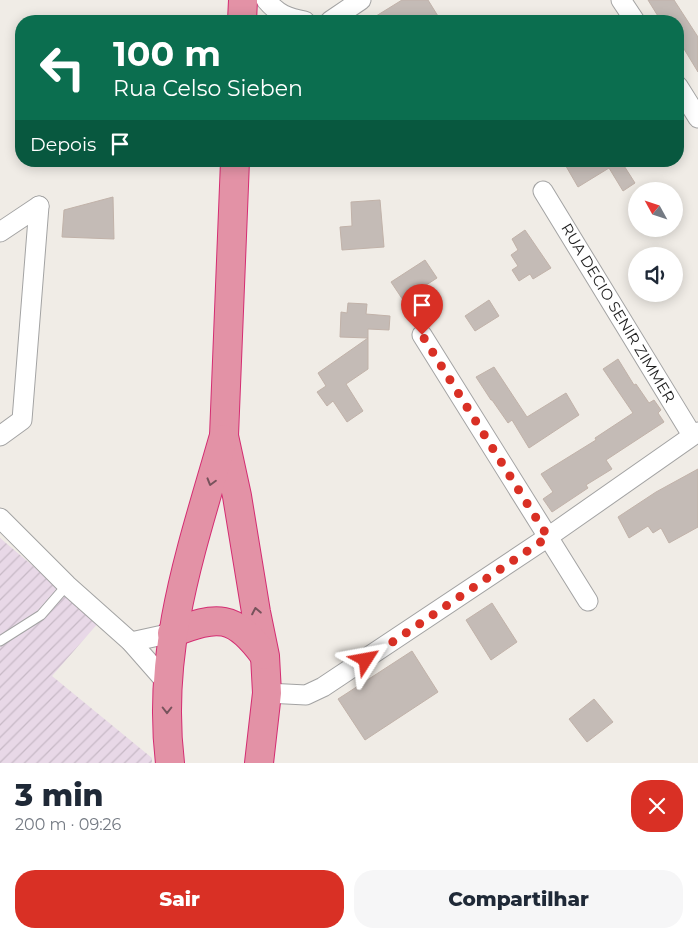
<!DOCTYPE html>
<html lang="pt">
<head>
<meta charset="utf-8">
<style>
  body { margin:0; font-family:Montserrat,sans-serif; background:#f6f6f7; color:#1f2937; height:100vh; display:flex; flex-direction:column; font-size:19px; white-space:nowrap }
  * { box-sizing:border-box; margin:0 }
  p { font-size:16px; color:#747a83 }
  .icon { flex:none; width:28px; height:28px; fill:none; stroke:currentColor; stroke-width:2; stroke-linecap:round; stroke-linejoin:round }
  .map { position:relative; height:763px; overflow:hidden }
  .sheet { display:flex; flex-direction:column; background:#fff; flex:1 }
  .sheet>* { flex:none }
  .guide { position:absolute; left:15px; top:15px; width:669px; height:152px; border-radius:20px; box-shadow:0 2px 12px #0003; background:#0b6e4f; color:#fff; overflow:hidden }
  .needle { width:32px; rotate:310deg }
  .fabs { position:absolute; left:628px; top:182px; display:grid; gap:10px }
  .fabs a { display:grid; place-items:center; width:55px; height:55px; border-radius:50%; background:#fff; box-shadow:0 2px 12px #0003; font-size:25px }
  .pin { position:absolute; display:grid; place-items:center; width:42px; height:42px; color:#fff; margin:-51px -21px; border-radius:50% 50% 50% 0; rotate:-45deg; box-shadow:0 0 5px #0007 }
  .pin .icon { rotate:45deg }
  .me { position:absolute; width:55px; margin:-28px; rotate:56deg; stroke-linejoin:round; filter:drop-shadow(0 0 4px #0008) }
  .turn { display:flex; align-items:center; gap:18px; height:105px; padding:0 15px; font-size:22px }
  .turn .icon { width:65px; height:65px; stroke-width:2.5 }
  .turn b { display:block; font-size:35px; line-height:42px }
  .then { display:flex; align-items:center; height:48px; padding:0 15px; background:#0003; gap:10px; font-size:19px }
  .round { display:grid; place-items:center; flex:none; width:52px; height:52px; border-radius:20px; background:#f6f6f7 }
  .head { display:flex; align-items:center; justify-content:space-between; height:85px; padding:0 15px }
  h1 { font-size:30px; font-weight:800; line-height:38px }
  .cta { display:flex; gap:10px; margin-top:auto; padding:10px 15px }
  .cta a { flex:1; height:58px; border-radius:20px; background:#d93025; color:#fff; font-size:20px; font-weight:800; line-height:58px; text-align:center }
  .cta a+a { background:#f6f6f7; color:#1f2937 }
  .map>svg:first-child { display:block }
</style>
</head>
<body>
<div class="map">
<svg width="698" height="763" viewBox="0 0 698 763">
  <defs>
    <pattern id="industrial-furrows" width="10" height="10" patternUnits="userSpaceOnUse" patternTransform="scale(1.25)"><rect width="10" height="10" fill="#e8d8e7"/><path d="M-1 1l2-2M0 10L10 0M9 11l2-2" fill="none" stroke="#c7b9c6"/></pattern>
  </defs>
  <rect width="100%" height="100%" fill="#f0ece6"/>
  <!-- industrial -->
  <polygon fill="url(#industrial-furrows)" points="0,538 99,622 52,676 152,758 152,763 0,763"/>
  <!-- building -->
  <g fill="#c4bbb6" stroke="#c1b2a9">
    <polygon points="402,0 428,0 441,21 368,21"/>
    <polygon points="648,0 674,0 698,37 698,72 678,39 678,21 661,21"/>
    <polygon points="563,161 621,161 635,183 623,191 609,168 578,187"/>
    <polygon points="113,197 114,239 62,237 64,210"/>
    <polygon points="380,200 384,247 342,250 340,227 352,226 351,202"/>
    <polygon points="525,230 551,268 533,279 530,274 519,281 512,270 518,266 511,255 518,250 512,239"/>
    <polygon points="425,260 437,278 403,300 391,282"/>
    <polygon points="489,300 499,316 475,331 465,316"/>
    <polygon points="348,303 367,304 366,314 390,316 389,330 368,329 368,338 340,337 341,312 347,313"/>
    <polygon points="368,338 368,369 346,384 363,411 347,422 333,401 327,406 317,392 326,386 318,373"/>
    <polygon points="618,359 634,385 636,384 649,403 654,400 661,410 658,413 664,422 606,460 612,469 586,485 588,488 552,512 543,499 553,492 541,474 596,440 595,438 633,413 603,369"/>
    <polygon points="494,367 527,417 566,393 579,415 529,448 512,420 508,423 492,400 491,400 476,377"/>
    <polygon points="698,469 698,527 669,543 661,528 653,533 648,526 629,538 618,517 656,492"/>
    <polygon points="492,603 517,642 491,660 466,620"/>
    <polygon points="412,651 438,692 365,740 338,699"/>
    <polygon points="594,699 613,722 587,742 569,719"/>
  </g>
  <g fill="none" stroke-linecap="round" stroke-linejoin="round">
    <defs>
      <polyline id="lane" points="0,641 41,615 67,585"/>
      <g id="street">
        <path d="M266,0C278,14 287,18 305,21"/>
        <polyline points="621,0 635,21"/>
        <polyline points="330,21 361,0"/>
        <polyline points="678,86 698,118"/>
        <polyline points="543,191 692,435"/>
        <polyline points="0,232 39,206"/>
        <polyline points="422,335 588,601"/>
        <polyline points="0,436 22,420 39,206"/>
        <polyline points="0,518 67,585 131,642 167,683"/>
        <polyline points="131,642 172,633"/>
        <polyline points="267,693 306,695 323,687 548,537 698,432"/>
      </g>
      <g id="highway">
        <polyline points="242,21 243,0"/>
        <polyline points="235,161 224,436 237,496 256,612 265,656 267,693 259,763"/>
        <path d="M172,633C218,615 234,614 264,655"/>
        <path d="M170,763C156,648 192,548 223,439"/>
      </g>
    </defs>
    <!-- lane casing -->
    <use href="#lane" stroke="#a3a3a3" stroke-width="11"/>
    <!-- street casing -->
    <use href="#street" stroke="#a3a3a3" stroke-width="21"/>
    <!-- highway casing -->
    <use href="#highway" stroke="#d42d72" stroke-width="30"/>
    <!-- lane -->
    <use href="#lane" stroke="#fff" stroke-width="9"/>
    <!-- street -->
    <use href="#street" stroke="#fff" stroke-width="19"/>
    <!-- highway -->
    <use href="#highway" stroke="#e392a6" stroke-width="28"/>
  </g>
  <!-- one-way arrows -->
  <defs><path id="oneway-chevron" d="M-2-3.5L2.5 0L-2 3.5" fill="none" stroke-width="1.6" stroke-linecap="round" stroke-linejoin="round" transform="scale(1.25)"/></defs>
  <g stroke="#77535c">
    <use href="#oneway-chevron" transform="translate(211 482) rotate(106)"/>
    <use href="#oneway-chevron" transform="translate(256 611) rotate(-101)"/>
    <use href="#oneway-chevron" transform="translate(167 710) rotate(90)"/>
  </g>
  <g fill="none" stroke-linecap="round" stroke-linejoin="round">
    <!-- route -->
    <polyline stroke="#d93025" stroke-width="9" stroke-dasharray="0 16.2" points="366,660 548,537 422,335"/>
  </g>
  <g text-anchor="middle" stroke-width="4" stroke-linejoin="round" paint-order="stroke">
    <!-- street labels -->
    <g font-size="15" fill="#1f1f1f" stroke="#fff">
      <text transform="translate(618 313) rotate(59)" y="5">RUA DECIO SENIR ZIMMER</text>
    </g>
  </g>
</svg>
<div class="fabs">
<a><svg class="needle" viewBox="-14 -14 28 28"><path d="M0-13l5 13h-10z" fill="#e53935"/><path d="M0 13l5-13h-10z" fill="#747a83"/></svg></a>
<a><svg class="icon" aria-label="sound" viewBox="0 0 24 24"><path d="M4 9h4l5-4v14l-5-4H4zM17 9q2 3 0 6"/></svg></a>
</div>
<div class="pin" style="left:422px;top:335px;background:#d93025"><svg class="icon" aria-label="arrive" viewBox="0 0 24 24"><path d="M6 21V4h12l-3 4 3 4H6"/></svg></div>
<svg class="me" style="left:366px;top:660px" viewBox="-20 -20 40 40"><path d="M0-17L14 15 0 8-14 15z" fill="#d93025" stroke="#fff" stroke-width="4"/></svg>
<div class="guide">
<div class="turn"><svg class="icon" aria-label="left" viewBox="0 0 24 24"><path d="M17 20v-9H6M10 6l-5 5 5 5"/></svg><div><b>100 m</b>Rua Celso Sieben</div></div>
<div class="then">Depois<svg class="icon" aria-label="arrive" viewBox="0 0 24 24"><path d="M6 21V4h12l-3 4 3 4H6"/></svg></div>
</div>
</div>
<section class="sheet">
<div class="head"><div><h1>3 min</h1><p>200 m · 09:26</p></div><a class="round" style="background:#d93025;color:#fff"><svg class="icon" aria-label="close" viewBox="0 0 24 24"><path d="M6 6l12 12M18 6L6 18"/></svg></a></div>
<div class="cta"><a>Sair</a><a>Compartilhar</a></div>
</section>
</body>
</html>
